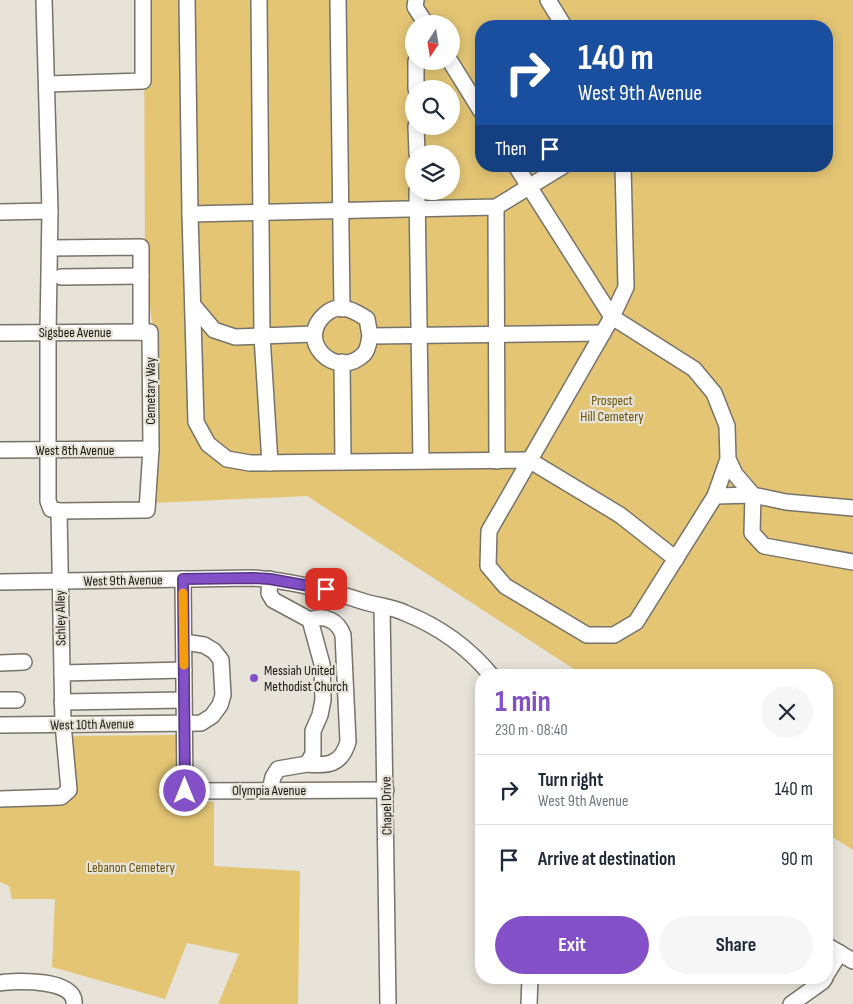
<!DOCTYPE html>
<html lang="en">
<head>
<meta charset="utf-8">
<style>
  body { margin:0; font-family:"Sofia Sans Condensed",sans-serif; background:#f6f6f7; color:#1f2937; height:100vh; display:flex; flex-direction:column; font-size:19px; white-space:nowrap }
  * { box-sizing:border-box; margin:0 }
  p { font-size:16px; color:#747a83 }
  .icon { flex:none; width:28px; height:28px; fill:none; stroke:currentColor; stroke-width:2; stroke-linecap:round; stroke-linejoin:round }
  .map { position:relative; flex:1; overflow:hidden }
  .panel { position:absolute; left:475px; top:669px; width:358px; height:315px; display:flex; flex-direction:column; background:#fff; border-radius:20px; box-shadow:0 2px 12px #0003 }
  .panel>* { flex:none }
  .top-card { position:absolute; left:475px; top:20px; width:358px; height:152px; border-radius:20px; box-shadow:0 2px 12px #0003; background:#1a4fa0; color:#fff; overflow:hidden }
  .needle { width:32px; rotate:192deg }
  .fabs { position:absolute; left:405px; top:15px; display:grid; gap:10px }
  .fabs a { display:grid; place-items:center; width:55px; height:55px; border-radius:50%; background:#fff; box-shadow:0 2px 12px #0003; font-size:25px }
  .pin { position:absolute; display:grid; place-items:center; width:42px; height:42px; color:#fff; margin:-21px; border-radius:10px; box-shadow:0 2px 8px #0006 }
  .me { position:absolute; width:55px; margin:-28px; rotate:0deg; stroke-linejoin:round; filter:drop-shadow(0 0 4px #0008) }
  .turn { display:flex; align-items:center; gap:18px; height:105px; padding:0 20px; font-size:22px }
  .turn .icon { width:65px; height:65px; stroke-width:2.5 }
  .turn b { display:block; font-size:35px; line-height:42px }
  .then { display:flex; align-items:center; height:48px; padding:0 20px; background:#0003; gap:10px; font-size:19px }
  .round { display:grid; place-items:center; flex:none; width:52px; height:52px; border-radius:26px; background:#f6f6f7 }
  .headline { display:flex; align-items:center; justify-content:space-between; height:85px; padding:0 20px }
  h1 { font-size:30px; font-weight:700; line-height:38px; color:#8350c8 }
  .cta { display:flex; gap:10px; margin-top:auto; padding:10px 20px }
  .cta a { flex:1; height:58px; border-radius:30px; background:#8350c8; color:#fff; font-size:20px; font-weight:700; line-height:58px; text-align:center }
  .cta a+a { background:#f6f6f7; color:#1f2937 }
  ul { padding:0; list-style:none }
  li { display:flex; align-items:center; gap:15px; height:70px; padding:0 20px; border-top:1px solid #e0e1e3 }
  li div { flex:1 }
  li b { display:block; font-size:19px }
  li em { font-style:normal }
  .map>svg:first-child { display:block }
</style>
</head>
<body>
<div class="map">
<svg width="853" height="1004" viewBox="0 0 853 1004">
  <rect width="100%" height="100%" fill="#e7e3d9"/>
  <!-- green -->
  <g fill="#e3c574" fill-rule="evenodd">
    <path d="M144,0H853V850L826,833V675H583L307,496L153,503L154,335L145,276ZM414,24H451V61H414ZM481,26H826V166H481ZM414,89H451V126H414ZM414,154H451V191H414Z"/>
    <polygon points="178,735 179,800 214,802 214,866 300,871 298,1004 218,1004 239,954 187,943 165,999 52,967 55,899 12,899 9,886 0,882 0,800 67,798 64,736"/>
  </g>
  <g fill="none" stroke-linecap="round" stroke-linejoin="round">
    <defs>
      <g id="minor">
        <polyline points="187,0 190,214 196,422 208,444 227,459 250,463 529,460 620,515 676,559"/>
        <polyline points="259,0 262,336 270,463"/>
        <polyline points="338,0 342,309"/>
        <polyline points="416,0 415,7 426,24"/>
        <polyline points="548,0 564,26"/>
        <polyline points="416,61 416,89"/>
        <polyline points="450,61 481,111"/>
        <polyline points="47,84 143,81 143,0"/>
        <polyline points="416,126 417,154"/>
        <polyline points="516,166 612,317 626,287 623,166"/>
        <polyline points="417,191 421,461"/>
        <polyline points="496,207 497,461"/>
        <polyline points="0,212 50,211"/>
        <polyline points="190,214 496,207 563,166"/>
        <polyline points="50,248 141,247 141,332"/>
        <polyline points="61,277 141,276"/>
        <polyline points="193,305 214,330 235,337 314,334"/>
        <polyline points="0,333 150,332 151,449 147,510 59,511 51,509 48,501 48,333 50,211 44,0"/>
        <path d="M370,336L367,319C355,311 341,303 328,312C292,339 336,382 364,354C368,350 369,341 370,336L603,333"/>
        <polyline points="342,362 343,462"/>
        <polyline points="0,450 151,449"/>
        <polyline points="728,459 715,496 636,622 614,635 587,635 505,586 488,566 489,531 612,317 694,369 714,393 727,426 728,459 735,474 753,495 786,502 853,508"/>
        <polyline points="715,496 753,495 752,533 764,546 853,562"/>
        <polyline points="183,579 185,791 386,790"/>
        <polyline points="270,579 269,593 273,600 310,620 322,664 323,700 320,715 313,731 313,754 307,764 278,769 273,777 270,790"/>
        <path d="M0,582L253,578C291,581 328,590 365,602C378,606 393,607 405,613C440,627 467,646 491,675"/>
        <polyline points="382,607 388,1004"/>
        <polyline points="0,663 24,662"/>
        <polyline points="62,673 184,670"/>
        <polyline points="0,700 17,700"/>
        <polyline points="62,702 184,700"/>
        <polyline points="0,725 201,723 212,716 220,705 223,695 221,660 214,651 204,645 184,642"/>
        <path d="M307,764C328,766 341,765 348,742L343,635C338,621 325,614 310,620"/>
        <polyline points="0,799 61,797 69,790 63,724 59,511"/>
        <polyline points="826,945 853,961"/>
        <polyline points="826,975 840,953"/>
        <path d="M0,983C16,980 77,979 74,1004"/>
        <polyline points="529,1004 530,978"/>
        <polyline points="791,1004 822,982 825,978"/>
      </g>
    </defs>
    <!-- minor casing -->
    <use href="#minor" stroke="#77736a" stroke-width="18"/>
    <!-- minor -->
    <use href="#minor" stroke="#fff" stroke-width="15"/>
  </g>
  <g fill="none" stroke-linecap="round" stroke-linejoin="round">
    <defs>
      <polyline id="route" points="185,791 183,579 253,578 270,579 326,589"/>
    </defs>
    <!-- route casing -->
    <use href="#route" stroke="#553482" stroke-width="12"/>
    <!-- route -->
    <use href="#route" stroke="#8350c8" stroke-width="9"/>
    <!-- slow -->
    <polyline stroke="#f59e0b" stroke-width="9" points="183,593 184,665"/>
  </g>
  <!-- markers -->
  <circle fill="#8350c8" stroke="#e7e3d9" stroke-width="2" cx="254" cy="678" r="5"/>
  <g text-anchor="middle" stroke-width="4.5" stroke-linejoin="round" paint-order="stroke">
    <!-- street labels -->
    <g font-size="14" fill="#171612" stroke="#e7e3d9">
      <text x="75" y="337">Sigsbee Avenue</text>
      <text transform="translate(150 391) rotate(-90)" y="5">Cemetary Way</text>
      <text x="75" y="455">West 8th Avenue</text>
      <text transform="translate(123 580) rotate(-1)" y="5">West 9th Avenue</text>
      <text transform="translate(60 618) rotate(-91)" y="5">Schley Alley</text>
      <text transform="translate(92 724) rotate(-1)" y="5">West 10th Avenue</text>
      <text x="269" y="795">Olympia Avenue</text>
      <text transform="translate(386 806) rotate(-91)" y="5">Chapel Drive</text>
    </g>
    <!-- park labels -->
    <g font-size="14" fill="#685209" stroke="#e7e3d9">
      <text x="612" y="405">Prospect<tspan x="612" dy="16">Hill Cemetery</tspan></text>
      <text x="131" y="872">Lebanon Cemetery</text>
    </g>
    <!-- poi labels -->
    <g font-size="14" fill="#171612" stroke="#e7e3d9" text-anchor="start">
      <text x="264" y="675">Messiah United<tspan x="264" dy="16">Methodist Church</tspan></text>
    </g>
  </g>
</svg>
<div class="fabs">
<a><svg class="needle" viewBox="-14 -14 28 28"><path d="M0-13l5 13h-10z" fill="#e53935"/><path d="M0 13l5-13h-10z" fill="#747a83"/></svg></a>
<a><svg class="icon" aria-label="search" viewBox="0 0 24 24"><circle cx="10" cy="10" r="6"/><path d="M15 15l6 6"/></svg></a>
<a><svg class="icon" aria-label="layers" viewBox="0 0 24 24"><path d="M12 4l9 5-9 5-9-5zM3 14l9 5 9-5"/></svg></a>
</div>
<div class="pin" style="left:326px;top:589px;background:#d93025"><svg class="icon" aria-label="arrive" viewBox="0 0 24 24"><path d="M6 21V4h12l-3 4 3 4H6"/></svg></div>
<svg class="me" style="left:185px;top:791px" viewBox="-20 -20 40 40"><circle r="17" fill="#8350c8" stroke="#fff" stroke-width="3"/><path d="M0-11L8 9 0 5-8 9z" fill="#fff"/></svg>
<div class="top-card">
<div class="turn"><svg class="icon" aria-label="right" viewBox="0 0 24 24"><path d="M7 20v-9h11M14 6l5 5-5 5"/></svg><div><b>140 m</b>West 9th Avenue</div></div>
<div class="then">Then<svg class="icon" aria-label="arrive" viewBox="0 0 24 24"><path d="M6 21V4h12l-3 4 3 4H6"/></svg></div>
</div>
<section class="panel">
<div class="headline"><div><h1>1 min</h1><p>230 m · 08:40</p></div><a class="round"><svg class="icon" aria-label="close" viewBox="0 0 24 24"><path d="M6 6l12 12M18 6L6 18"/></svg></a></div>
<ul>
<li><svg class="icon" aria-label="right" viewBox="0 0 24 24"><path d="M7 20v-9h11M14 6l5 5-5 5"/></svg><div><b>Turn right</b><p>West 9th Avenue</p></div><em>140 m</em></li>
<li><svg class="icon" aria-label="arrive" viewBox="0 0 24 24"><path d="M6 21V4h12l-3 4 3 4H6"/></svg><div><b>Arrive at destination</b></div><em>90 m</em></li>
</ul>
<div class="cta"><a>Exit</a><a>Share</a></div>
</section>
</div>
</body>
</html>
